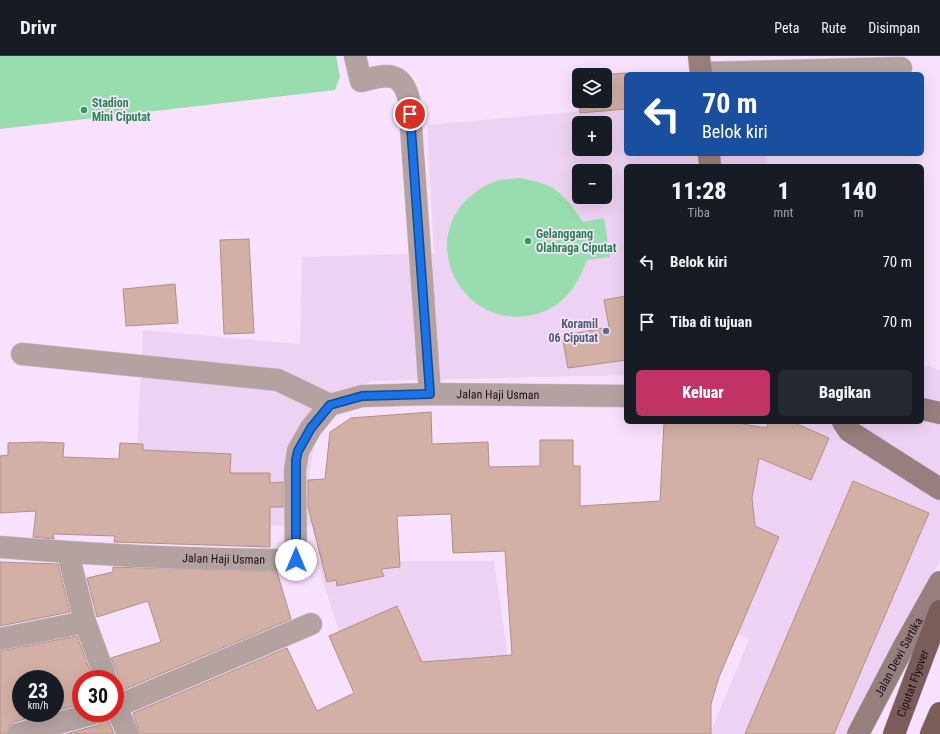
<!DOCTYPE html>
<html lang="id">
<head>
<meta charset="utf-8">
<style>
  body { margin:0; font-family:"Roboto Condensed",sans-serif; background:#242831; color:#f1f3f6; height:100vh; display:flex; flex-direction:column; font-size:15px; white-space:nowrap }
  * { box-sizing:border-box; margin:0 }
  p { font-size:13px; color:#9ea1a6 }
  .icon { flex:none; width:22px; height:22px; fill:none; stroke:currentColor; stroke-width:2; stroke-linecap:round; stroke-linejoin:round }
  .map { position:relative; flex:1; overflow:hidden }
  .panel { position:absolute; left:624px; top:108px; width:300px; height:260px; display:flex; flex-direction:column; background:#171b24; border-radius:6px; box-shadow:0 4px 16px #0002 }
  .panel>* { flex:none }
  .hud { position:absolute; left:624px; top:16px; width:300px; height:84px; border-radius:6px; box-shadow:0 4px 16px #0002; background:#1a4fa0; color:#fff; overflow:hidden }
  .fabs { position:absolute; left:572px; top:12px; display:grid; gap:8px }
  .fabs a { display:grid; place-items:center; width:40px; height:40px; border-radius:6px; background:#171b24; box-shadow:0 4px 16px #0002; font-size:20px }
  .speed { position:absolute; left:12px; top:614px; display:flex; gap:8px; font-size:20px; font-weight:700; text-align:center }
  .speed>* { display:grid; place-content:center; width:52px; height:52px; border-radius:50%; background:#171b24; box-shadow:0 4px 16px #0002; line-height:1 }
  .speed small { font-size:10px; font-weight:400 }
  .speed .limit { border:6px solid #d22; background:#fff; color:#111 }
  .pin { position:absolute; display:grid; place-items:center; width:34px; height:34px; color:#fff; margin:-17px; border:2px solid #fff; border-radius:50%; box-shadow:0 1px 4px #0007 }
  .me { position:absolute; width:44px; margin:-22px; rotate:0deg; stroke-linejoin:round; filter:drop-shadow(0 0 3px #0008) }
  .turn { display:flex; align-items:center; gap:14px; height:84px; padding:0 12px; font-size:18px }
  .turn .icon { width:52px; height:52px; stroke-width:2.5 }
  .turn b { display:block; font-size:28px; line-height:34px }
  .eta { display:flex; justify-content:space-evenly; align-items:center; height:68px; text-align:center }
  .eta b { font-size:24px; font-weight:800; line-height:28px }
  .primary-button { display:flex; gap:8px; margin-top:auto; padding:8px 12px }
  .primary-button a { flex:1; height:46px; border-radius:6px; background:#c03364; color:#fff; font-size:16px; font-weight:800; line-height:46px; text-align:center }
  .primary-button a+a { background:#242831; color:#f1f3f6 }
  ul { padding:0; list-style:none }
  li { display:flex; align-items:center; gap:12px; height:60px; padding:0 12px }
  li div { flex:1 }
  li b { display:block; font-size:15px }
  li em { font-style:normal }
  header { display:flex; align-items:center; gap:24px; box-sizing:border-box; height:56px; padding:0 20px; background:#171b24; border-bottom:1px solid #363941 }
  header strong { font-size:19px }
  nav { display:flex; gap:22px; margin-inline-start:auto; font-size:14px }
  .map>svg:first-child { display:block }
</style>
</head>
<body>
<header>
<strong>Drivr</strong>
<nav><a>Peta</a><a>Rute</a><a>Disimpan</a></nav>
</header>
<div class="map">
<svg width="940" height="678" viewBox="0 0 940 678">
  <rect width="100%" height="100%" fill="#f8e1fc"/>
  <!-- built -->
  <g fill="#eed2f3" fill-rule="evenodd">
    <path d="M626,51V98H766L767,110H626V319L371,325L319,355L309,421L312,469L133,473L143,274L300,288L302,201L434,197L427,69ZM579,67H605V93H579ZM579,115H605V141H579Z"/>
    <polygon points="922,308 940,314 940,504 861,678 710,678 749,583 666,546 667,366 922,366"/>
    <polygon points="317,505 494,505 519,678 344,592"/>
  </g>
  <!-- green -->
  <g fill="#97ddad">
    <polygon points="0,0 336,0 340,20 335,34 0,73"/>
    <path d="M518,122C555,127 563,137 583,166L604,162L610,201L587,204C577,231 562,253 532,259C461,274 416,183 473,138C481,132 490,126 500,124C506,123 512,123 518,122Z"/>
  </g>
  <!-- building -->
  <g fill="#d3b0a5" stroke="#b08f85">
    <polygon points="626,17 626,53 580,57 579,45 605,45 605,19 597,19"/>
    <polygon points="249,183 254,277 224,278 220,184"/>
    <polygon points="175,228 178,267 126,270 123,233"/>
    <polygon points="626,240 626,304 568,312 562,280 609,271 604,244"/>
    <polygon points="431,356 432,388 488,386 489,411 540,410 540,384 573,384 573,410 580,410 580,450 660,445 664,366 731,366 766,372 769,366 792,366 829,382 811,424 759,402 752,442 755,470 779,481 719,621 711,648 711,678 140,678 133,657 287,592 317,655 354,637 329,580 397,550 422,606 512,599 505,495 453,497 451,458 397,460 400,511 381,513 384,520 337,530 336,524 327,526 308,451 308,424 325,423 330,376 351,362"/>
    <polygon points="41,386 64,387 63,401 119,403 120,387 143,388 143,394 231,398 230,417 270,417 270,427 283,426 283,451 270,451 270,491 114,486 115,480 53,478 54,483 33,481 36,455 0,457 0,400 8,399 8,387"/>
    <polygon points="853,425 929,457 834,678 745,678"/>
    <polygon points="0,506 58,508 70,556 0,570"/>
    <polygon points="113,511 277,516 291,563 118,636 115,636 118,626 118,619 111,602 161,586 148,545 97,561 87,522 113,516"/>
    <polygon points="77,580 93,623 81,623 81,648 55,655 55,623 21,623 21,657 47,657 14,666 9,670 6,678 0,678 0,595"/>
    <polygon points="107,661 114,678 66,678 99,669 104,665"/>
  </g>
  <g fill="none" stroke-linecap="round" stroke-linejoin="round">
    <defs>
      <g id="minor">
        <path d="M355,0L361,25C385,19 401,13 409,43L430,338"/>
        <polyline points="701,17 901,12"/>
        <polyline points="22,298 278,324 330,349"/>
        <path id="s1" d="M0,491C98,499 197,504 296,504L295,414L298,395L311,372L330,349L362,340L430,338L626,340"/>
        <polyline points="68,497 85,566 106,623"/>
        <polyline points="0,583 85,566"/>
        <polyline points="115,648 128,678"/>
        <polyline points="115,651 311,568"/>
        <polyline points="18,678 95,657"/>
      </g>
      <g id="secondary">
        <polyline points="699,0 701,18"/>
        <polyline points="709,98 710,110"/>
        <polyline points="922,353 940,357"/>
        <polyline points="843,366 849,375 940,433"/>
        <path id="s2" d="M858,678L903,592L940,526"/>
      </g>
      <g id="trunk">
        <path id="s3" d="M894,678L940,555"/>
        <polyline points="931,678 940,657"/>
      </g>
    </defs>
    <!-- minor casing -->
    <use href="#minor" stroke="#d4c0d8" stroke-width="23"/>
    <!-- secondary casing -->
    <use href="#secondary" stroke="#d4c0d8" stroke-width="23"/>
    <!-- trunk casing -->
    <use href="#trunk" stroke="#d4c0d8" stroke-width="23"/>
    <!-- minor -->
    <use href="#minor" stroke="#b3a2a0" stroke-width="22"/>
    <!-- secondary -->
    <use href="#secondary" stroke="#977f7d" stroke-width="22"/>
    <!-- trunk -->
    <use href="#trunk" stroke="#7a5c59" stroke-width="22"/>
  </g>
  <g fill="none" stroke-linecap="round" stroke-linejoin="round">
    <defs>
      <polyline id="route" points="296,504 296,404 298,395 311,372 330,349 362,340 430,338 410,58"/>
    </defs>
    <!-- route casing -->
    <use href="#route" stroke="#114b97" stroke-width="10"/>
    <!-- route -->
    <use href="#route" stroke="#1a73e8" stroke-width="7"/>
  </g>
  <!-- markers -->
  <g fill="#2e9e5b" stroke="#f8e1fc" stroke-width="1.5">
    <circle cx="84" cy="54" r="4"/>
    <circle cx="528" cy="185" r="4"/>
  </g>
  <circle fill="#5c6f8a" stroke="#f8e1fc" stroke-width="1.5" cx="606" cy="275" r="4"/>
  <g text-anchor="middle" stroke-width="3.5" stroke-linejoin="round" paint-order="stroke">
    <!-- leisure labels -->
    <g font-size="12" font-weight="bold" fill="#27864d" stroke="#f8e1fc" text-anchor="start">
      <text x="92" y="51">Stadion<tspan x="92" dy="14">Mini Ciputat</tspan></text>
      <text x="536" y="182">Gelanggang<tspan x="536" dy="14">Olahraga Ciputat</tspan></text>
    </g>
    <!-- service labels -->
    <g font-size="12" font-weight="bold" fill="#4e5e75" stroke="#f8e1fc" text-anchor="end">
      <text x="598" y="272">Koramil<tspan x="598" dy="14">06 Ciputat</tspan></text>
    </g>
    <!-- street labels -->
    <g font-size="12" fill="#19111a" stroke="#f8e1fc">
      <text dy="4" stroke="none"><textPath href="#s1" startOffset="631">Jalan Haji Usman</textPath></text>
      <text dy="4" stroke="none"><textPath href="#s1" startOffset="224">Jalan Haji Usman</textPath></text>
      <text dy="4" stroke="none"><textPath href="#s2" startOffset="87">Jalan Dewi Sartika</textPath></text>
      <text dy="4" stroke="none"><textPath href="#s3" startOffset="54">Ciputat Flyover</textPath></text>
    </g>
  </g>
</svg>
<div class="fabs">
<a><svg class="icon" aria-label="layers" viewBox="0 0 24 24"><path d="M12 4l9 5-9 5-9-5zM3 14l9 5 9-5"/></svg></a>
<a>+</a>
<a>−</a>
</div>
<div class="speed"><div>23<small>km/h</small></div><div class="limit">30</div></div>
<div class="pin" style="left:410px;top:58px;background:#d93025"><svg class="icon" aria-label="arrive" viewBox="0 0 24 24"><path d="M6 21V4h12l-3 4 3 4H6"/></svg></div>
<svg class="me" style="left:296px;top:504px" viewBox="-20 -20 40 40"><circle r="19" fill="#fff"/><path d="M0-13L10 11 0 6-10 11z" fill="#1a73e8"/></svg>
<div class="hud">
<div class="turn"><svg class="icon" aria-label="left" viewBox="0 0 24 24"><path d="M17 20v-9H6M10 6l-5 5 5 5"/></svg><div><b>70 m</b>Belok kiri</div></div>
</div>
<section class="panel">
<div class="eta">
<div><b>11:28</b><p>Tiba</p></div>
<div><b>1</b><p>mnt</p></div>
<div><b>140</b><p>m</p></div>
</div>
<ul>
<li><svg class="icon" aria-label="left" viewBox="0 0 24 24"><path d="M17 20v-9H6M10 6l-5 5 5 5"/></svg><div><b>Belok kiri</b></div><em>70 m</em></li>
<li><svg class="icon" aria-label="arrive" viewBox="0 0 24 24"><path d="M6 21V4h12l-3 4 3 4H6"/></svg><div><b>Tiba di tujuan</b></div><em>70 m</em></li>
</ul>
<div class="primary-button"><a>Keluar</a><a>Bagikan</a></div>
</section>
</div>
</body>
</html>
